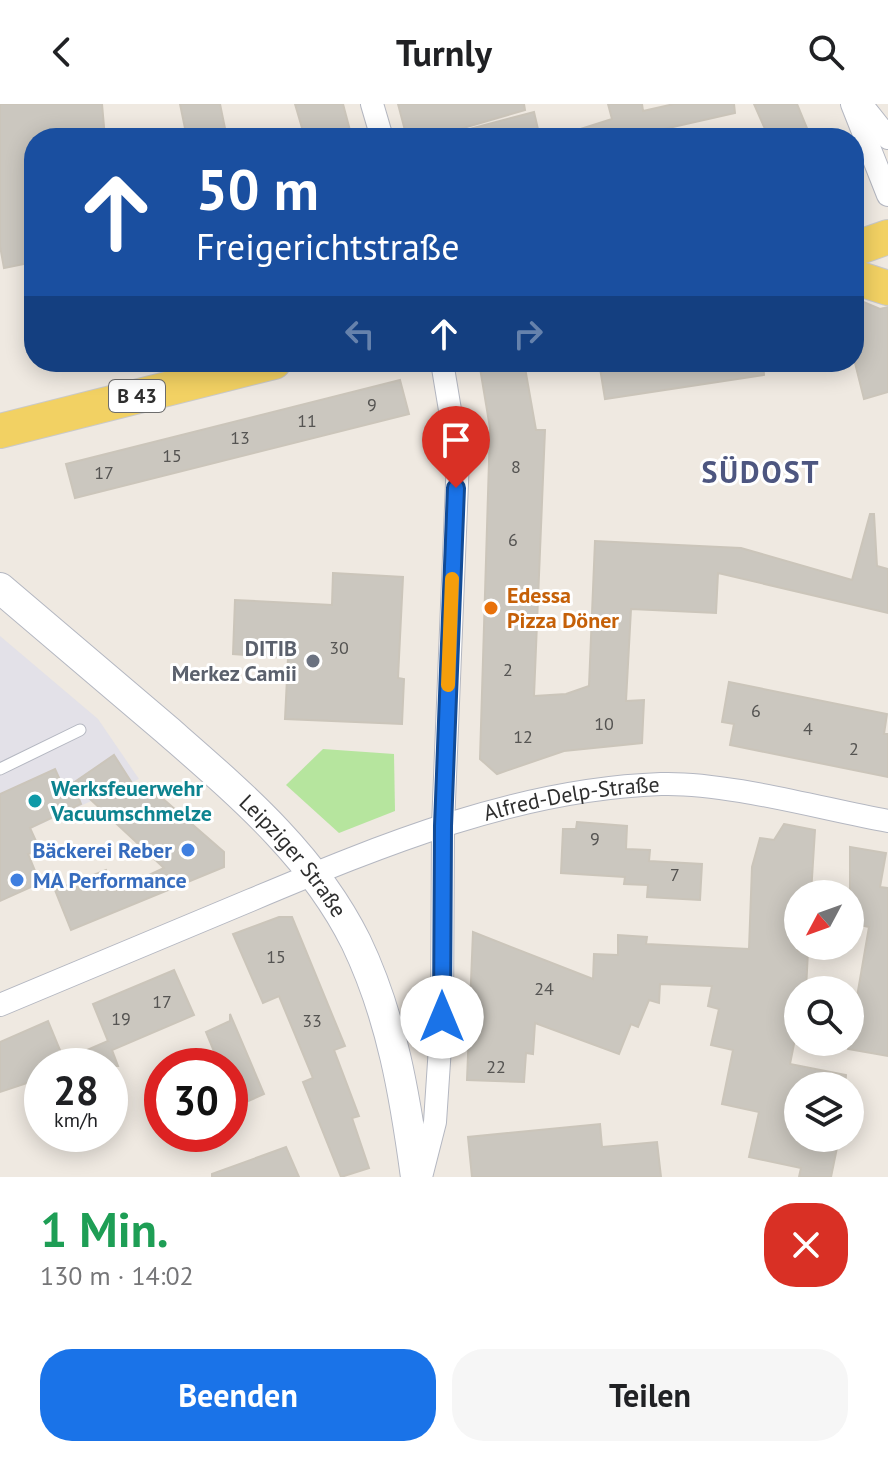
<!DOCTYPE html>
<html lang="de">
<head>
<meta charset="utf-8">
<style>
  body { margin:0; font-family:"PT Sans",sans-serif; background:#f6f6f6; color:#202124; height:100vh; display:flex; flex-direction:column; font-size:30px; white-space:nowrap }
  * { box-sizing:border-box; margin:0 }
  p { font-size:26px; color:#757577 }
  .icon { flex:none; width:44px; height:44px; fill:none; stroke:currentColor; stroke-width:2; stroke-linecap:round; stroke-linejoin:round }
  .map { position:relative; height:1073px; overflow:hidden }
  .details { display:flex; flex-direction:column; background:#fff; flex:1 }
  .details>* { flex:none }
  .banner { position:absolute; left:24px; top:24px; width:840px; height:244px; border-radius:32px; box-shadow:0 4px 20px #0003; background:#1a4fa0; color:#fff; overflow:hidden }
  .needle { width:52px; rotate:229deg }
  .controls { position:absolute; left:784px; top:776px; display:grid; gap:16px }
  .controls a { display:grid; place-items:center; width:80px; height:80px; border-radius:50%; background:#fff; box-shadow:0 4px 20px #0003; font-size:40px }
  .speed { position:absolute; left:24px; top:944px; display:flex; gap:16px; font-size:40px; font-weight:700; text-align:center }
  .speed>* { display:grid; place-content:center; width:104px; height:104px; border-radius:50%; background:#fff; box-shadow:0 4px 20px #0003; line-height:1 }
  .speed small { font-size:20px; font-weight:400 }
  .speed .limit { border:12px solid #d22; background:#fff; color:#111 }
  .pin { position:absolute; display:grid; place-items:center; width:68px; height:68px; color:#fff; margin:-82px -34px; border-radius:50% 50% 50% 0; rotate:-45deg; box-shadow:0 0 8px #0007 }
  .pin .icon { rotate:45deg }
  .me { position:absolute; width:88px; margin:-44px; rotate:0deg; stroke-linejoin:round; filter:drop-shadow(0 0 6px #0008) }
  .turn { display:flex; align-items:center; gap:28px; height:168px; padding:0 40px; font-size:36px }
  .turn .icon { width:104px; height:104px; stroke-width:2.5 }
  .turn b { display:block; font-size:56px; line-height:68px }
  .lanes { display:flex; align-items:center; height:76px; padding:0 40px; background:#0003; justify-content:center; gap:40px; direction:ltr }
  .lanes .off { opacity:.35 }
  .round { display:grid; place-items:center; flex:none; width:84px; height:84px; border-radius:32px; background:#f6f6f6 }
  .summary { display:flex; align-items:center; justify-content:space-between; height:136px; padding:0 40px }
  h1 { font-size:48px; font-weight:800; line-height:60px; color:#1e9e55 }
  .action { display:flex; gap:16px; margin-top:auto; padding:16px 40px }
  .action a { flex:1; height:92px; border-radius:32px; background:#1a73e8; color:#fff; font-size:32px; font-weight:800; line-height:92px; text-align:center }
  .action a+a { background:#f6f6f6; color:#202124 }
  header { display:flex; justify-content:space-between; align-items:center; height:104px; padding:0 40px; background:#fff; font-size:36px; font-weight:800 }
  .map>svg:first-child { display:block }
</style>
</head>
<body>
<header><svg class="icon" aria-label="back" viewBox="0 0 24 24"><path d="M15 5l-7 7 7 7"/></svg>Turnly<svg class="icon" aria-label="search" viewBox="0 0 24 24"><circle cx="10" cy="10" r="6"/><path d="M15 15l6 6"/></svg></header>
<div class="map">
<svg width="888" height="1073" viewBox="0 0 888 1073">
  <rect width="100%" height="100%" fill="#efe9e1"/>
  <!-- industrial -->
  <polygon fill="#e3e1e8" points="0,532 98,615 139,675 0,739"/>
  <!-- green -->
  <polygon fill="#b6e59e" points="323,645 394,650 395,707 339,729 286,681"/>
  <!-- building -->
  <g fill="#cbc7bf" stroke="#cbc5ba" stroke-width="2">
    <polygon points="0,0 102,0 105,34 34,34 34,48 27,50 34,85 34,158 4,164 0,142"/>
    <polygon points="180,0 220,0 227,34 187,34"/>
    <polygon points="295,0 343,0 352,34 305,34"/>
    <polygon points="398,0 524,0 525,6 429,34 407,34"/>
    <polygon points="608,0 642,0 643,7 674,0 734,0 735,9 642,30 643,34 566,34 565,30 612,15"/>
    <polygon points="754,0 797,0 811,34 769,34"/>
    <polygon points="534,8 540,34 462,34 462,27"/>
    <polygon points="854,194 880,205 888,203 888,288 864,295 854,255"/>
    <polygon points="479,258 524,258 536,326 545,326 534,592 566,590 589,582 595,437 741,444 852,476 870,410 874,410 877,462 888,465 888,509 718,469 716,509 631,505 626,597 644,596 642,639 564,647 497,670 480,655 490,324"/>
    <polygon points="599,258 763,258 764,271 605,295"/>
    <polygon points="400,276 409,310 75,394 66,360"/>
    <polygon points="333,469 403,473 398,574 404,575 402,620 285,615 288,554 233,550 235,496 332,501"/>
    <polygon points="729,578 887,610 884,630 888,630 888,673 730,641 734,620 722,618"/>
    <polygon points="114,651 139,690 147,681 224,748 224,763 71,826 55,786 106,766 115,787 164,764 73,679"/>
    <polygon points="55,665 64,685 73,679 81,700 30,724 40,746 28,750 40,779 0,797 0,690"/>
    <polygon points="577,718 627,722 626,745 650,746 649,757 702,760 700,796 647,793 648,781 624,780 625,773 561,769 563,725 576,725"/>
    <polygon points="784,720 815,726 811,790 798,790 798,847 808,847 806,886 798,886 798,920 790,960 846,971 845,982 798,982 798,1034 839,1034 831,1073 799,1073 801,1064 749,1053 759,1008 722,1000 733,946 711,941 719,905 708,902 712,882 660,880 659,899 649,896 638,923 631,920 619,950 535,919 533,950 526,949 524,978 467,976 473,828 593,875 594,850 618,851 618,831 647,833 646,840 749,845 752,763 760,734 774,736"/>
    <polygon points="850,743 886,749 880,783 888,784 888,952 848,945 869,823 850,819"/>
    <polygon points="279,813 292,813 345,942 334,946 359,1012 352,1014 369,1064 341,1073 303,978 313,974 279,892 263,899 233,830"/>
    <polygon points="174,866 194,911 112,946 118,962 42,962 42,974 0,988 0,938 48,917 64,956 108,937 93,900"/>
    <polygon points="230,910 264,990 237,1002 230,986 230,962 220,962 206,928 230,917"/>
    <polygon points="600,1020 602,1043 657,1038 661,1073 472,1073 468,1033"/>
    <polygon points="286,1043 299,1073 212,1073 212,1070"/>
  </g>
  <g fill="none" stroke-linecap="round" stroke-linejoin="round">
    <defs>
      <polyline id="lane" points="0,665 80,626"/>
      <g id="street">
        <polyline points="372,0 382,34"/>
        <polyline points="852,0 888,91"/>
        <polyline points="861,0 888,34"/>
        <path id="s1" d="M0,901C84,866 167,831 251,796C382,741 517,685 661,680C727,678 822,705 888,717"/>
        <polyline points="390,928 442,913"/>
        <polyline points="421,1073 435,1018 442,913 443,722 458,354 442,258"/>
      </g>
      <g id="secondary">
        <path id="s2" d="M0,484C56,531 111,579 167,626C239,689 313,751 356,838C392,913 405,992 416,1073"/>
      </g>
      <g id="primary">
        <polyline points="854,145 888,133"/>
        <polyline points="854,173 888,184"/>
        <polyline points="0,327 274,258"/>
      </g>
    </defs>
    <!-- lane casing -->
    <use href="#lane" stroke="#b4b7c1" stroke-width="13"/>
    <!-- street casing -->
    <use href="#street" stroke="#b4b7c1" stroke-width="24"/>
    <!-- secondary casing -->
    <use href="#secondary" stroke="#b4b7c1" stroke-width="32"/>
    <!-- primary casing -->
    <use href="#primary" stroke="#c9c9c9" stroke-width="36"/>
    <!-- lane -->
    <use href="#lane" stroke="#fff" stroke-width="11"/>
    <!-- street -->
    <use href="#street" stroke="#fff" stroke-width="22"/>
    <!-- secondary -->
    <use href="#secondary" stroke="#fff" stroke-width="30"/>
    <!-- primary -->
    <use href="#primary" stroke="#f2d163" stroke-width="34"/>
  </g>
  <g fill="none" stroke-linecap="round" stroke-linejoin="round">
    <defs>
      <polyline id="route" points="442,913 443,722 456,384"/>
    </defs>
    <!-- route casing -->
    <use href="#route" stroke="#114b97" stroke-width="20"/>
    <!-- route -->
    <use href="#route" stroke="#1a73e8" stroke-width="14"/>
    <!-- slow -->
    <polyline stroke="#f59e0b" stroke-width="14" points="448,581 452,475"/>
  </g>
  <!-- markers -->
  <circle fill="#e8710a" stroke="#fff" stroke-width="3" cx="491" cy="504" r="8"/>
  <circle fill="#6b7280" stroke="#fff" stroke-width="3" cx="313" cy="557" r="8"/>
  <circle fill="#0f9aa8" stroke="#fff" stroke-width="3" cx="35" cy="697" r="8"/>
  <g fill="#3f7fe0" stroke="#fff" stroke-width="3">
    <circle cx="188" cy="746" r="8"/>
    <circle cx="17" cy="776" r="8"/>
  </g>
  <g text-anchor="middle" stroke-width="6" stroke-linejoin="round" paint-order="stroke">
    <!-- number labels -->
    <g font-size="18" fill="#555452">
      <text x="372" y="307">9</text>
      <text x="307" y="323">11</text>
      <text x="240" y="340">13</text>
      <text x="172" y="358">15</text>
      <text x="516" y="369">8</text>
      <text x="104" y="375">17</text>
      <text x="513" y="442">6</text>
      <text x="339" y="550">30</text>
      <text x="508" y="572">2</text>
      <text x="756" y="613">6</text>
      <text x="604" y="626">10</text>
      <text x="808" y="631">4</text>
      <text x="523" y="639">12</text>
      <text x="854" y="651">2</text>
      <text x="595" y="741">9</text>
      <text x="675" y="777">7</text>
      <text x="276" y="859">15</text>
      <text x="544" y="891">24</text>
      <text x="162" y="904">17</text>
      <text x="121" y="921">19</text>
      <text x="312" y="923">33</text>
      <text x="496" y="969">22</text>
    </g>
    <!-- shield labels -->
    <rect fill="#fff" stroke="#6d6d6d" stroke-width="2" x="109" y="276" width="56" height="32" rx="6"/>
    <g font-size="20" font-weight="bold" fill="#2e2e2e">
      <text x="137" y="299">B 43</text>
    </g>
    <!-- food labels -->
    <g font-size="22" font-weight="bold" fill="#c56008" stroke="#fff" text-anchor="start">
      <text x="507" y="499">Edessa<tspan x="507" dy="25">Pizza Döner</tspan></text>
    </g>
    <!-- worship labels -->
    <g font-size="22" font-weight="bold" fill="#5b616d" stroke="#fff" text-anchor="end">
      <text x="297" y="552">DITIB<tspan x="297" dy="25">Merkez Camii</tspan></text>
    </g>
    <!-- culture labels -->
    <g font-size="22" font-weight="bold" fill="#0d838f" stroke="#fff" text-anchor="start">
      <text x="51" y="692">Werksfeuerwehr<tspan x="51" dy="25">Vacuumschmelze</tspan></text>
    </g>
    <!-- street labels -->
    <g font-size="22" fill="#2e2e2e" stroke="#fff">
      <text dy="8" stroke="none"><textPath href="#s1" startOffset="610">Alfred-Delp-Straße</textPath></text>
      <text dy="8" stroke="none"><textPath href="#s2" startOffset="398">Leipziger Straße</textPath></text>
    </g>
    <!-- shop labels -->
    <g font-size="22" font-weight="bold" fill="#366cbe" stroke="#fff" text-anchor="end">
      <text x="172" y="754">Bäckerei Reber</text>
      <text x="33" y="784" text-anchor="start">MA Performance</text>
    </g>
    <!-- district labels -->
    <g font-size="30" font-weight="bold" letter-spacing="2" fill="#4d5680" stroke="#fff">
      <text x="761" y="379">SÜDOST</text>
    </g>
  </g>
</svg>
<div class="controls">
<a><svg class="needle" viewBox="-14 -14 28 28"><path d="M0-13l5 13h-10z" fill="#e53935"/><path d="M0 13l5-13h-10z" fill="#757577"/></svg></a>
<a><svg class="icon" aria-label="search" viewBox="0 0 24 24"><circle cx="10" cy="10" r="6"/><path d="M15 15l6 6"/></svg></a>
<a><svg class="icon" aria-label="layers" viewBox="0 0 24 24"><path d="M12 4l9 5-9 5-9-5zM3 14l9 5 9-5"/></svg></a>
</div>
<div class="speed"><div>28<small>km/h</small></div><div class="limit">30</div></div>
<div class="pin" style="left:456px;top:384px;background:#d93025"><svg class="icon" aria-label="arrive" viewBox="0 0 24 24"><path d="M6 21V4h12l-3 4 3 4H6"/></svg></div>
<svg class="me" style="left:442px;top:913px" viewBox="-20 -20 40 40"><circle r="19" fill="#fff"/><path d="M0-13L10 11 0 6-10 11z" fill="#1a73e8"/></svg>
<div class="banner">
<div class="turn"><svg class="icon" aria-label="ahead" viewBox="0 0 24 24"><path d="M12 20V5M6 11l6-6 6 6"/></svg><div><b>50 m</b>Freigerichtstraße</div></div>
<div class="lanes"><svg class="icon off" aria-label="left" viewBox="0 0 24 24"><path d="M17 20v-9H6M10 6l-5 5 5 5"/></svg><svg class="icon" aria-label="ahead" viewBox="0 0 24 24"><path d="M12 20V5M6 11l6-6 6 6"/></svg><svg class="icon off" aria-label="right" viewBox="0 0 24 24"><path d="M7 20v-9h11M14 6l5 5-5 5"/></svg></div>
</div>
</div>
<section class="details">
<div class="summary"><div><h1>1 Min.</h1><p>130 m · 14:02</p></div><a class="round" style="background:#d93025;color:#fff"><svg class="icon" aria-label="close" viewBox="0 0 24 24"><path d="M6 6l12 12M18 6L6 18"/></svg></a></div>
<div class="action"><a>Beenden</a><a>Teilen</a></div>
</section>
</body>
</html>
